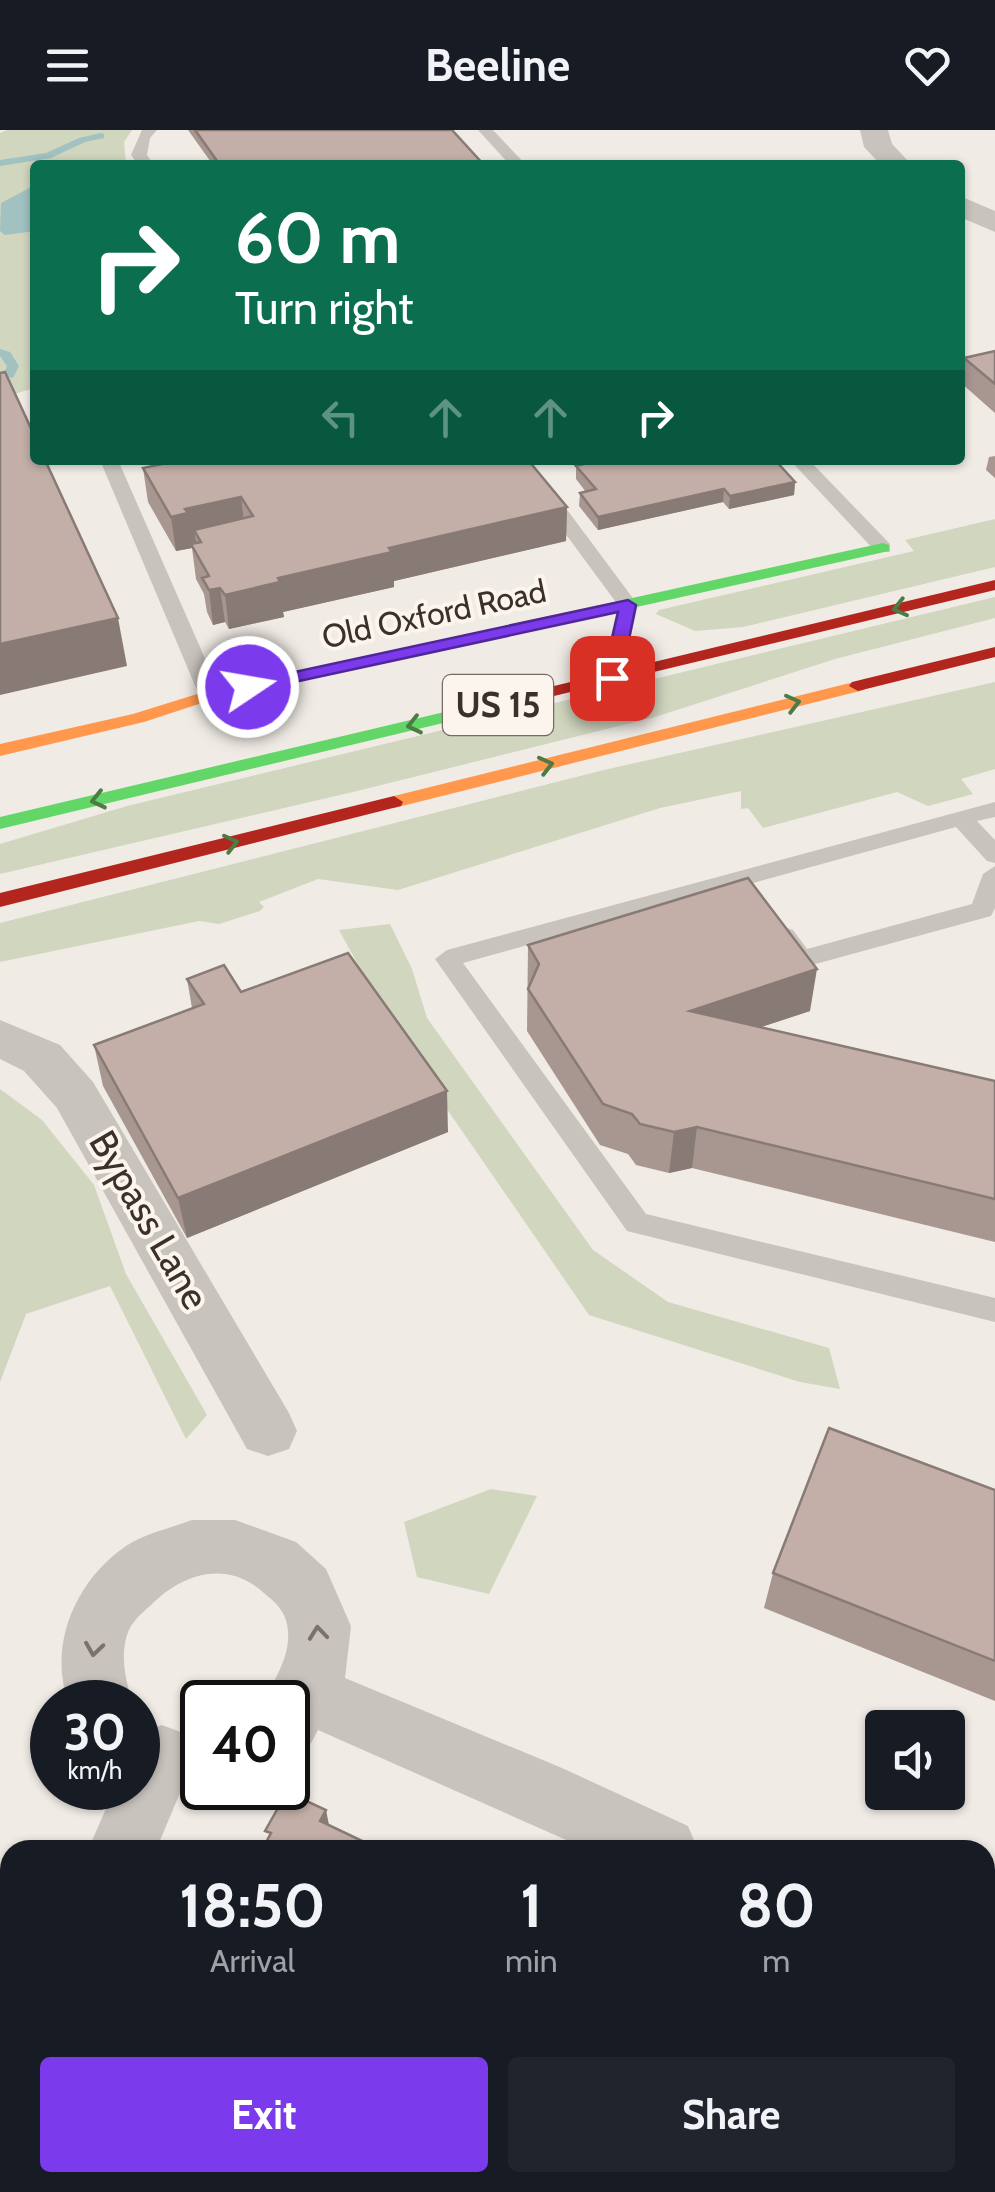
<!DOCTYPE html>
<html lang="en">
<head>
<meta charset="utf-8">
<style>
  body { margin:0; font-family:Cabin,sans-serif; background:#20242c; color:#f1f3f6; height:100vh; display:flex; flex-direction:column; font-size:38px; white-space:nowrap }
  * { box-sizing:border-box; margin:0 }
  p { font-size:32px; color:#9ea1a6 }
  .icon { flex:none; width:55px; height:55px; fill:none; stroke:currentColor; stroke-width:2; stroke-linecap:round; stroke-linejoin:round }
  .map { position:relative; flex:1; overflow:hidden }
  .side { position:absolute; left:0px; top:1710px; width:995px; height:352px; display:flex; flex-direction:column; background:#171b24; border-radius:30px 30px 0 0; box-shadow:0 2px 8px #0004 }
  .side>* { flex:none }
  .banner { position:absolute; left:30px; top:30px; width:935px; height:305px; border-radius:10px; box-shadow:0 2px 8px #0004; background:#0b6e4f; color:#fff; overflow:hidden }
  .tools { position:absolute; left:865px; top:1580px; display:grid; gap:20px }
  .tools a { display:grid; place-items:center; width:100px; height:100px; border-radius:10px; background:#171b24; box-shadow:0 2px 8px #0004; font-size:50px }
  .speed { position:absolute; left:30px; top:1550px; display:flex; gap:20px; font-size:50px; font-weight:700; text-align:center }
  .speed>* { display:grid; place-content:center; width:130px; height:130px; border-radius:50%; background:#171b24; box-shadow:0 2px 8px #0004; line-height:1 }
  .speed small { font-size:25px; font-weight:400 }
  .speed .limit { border:5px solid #111; border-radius:15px; background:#fff; color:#111 }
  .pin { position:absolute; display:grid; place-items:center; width:85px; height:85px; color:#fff; margin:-42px; border-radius:20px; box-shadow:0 5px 15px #0006 }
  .me { position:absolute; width:110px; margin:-55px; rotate:78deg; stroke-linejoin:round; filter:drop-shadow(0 0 8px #0008) }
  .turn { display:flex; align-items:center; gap:35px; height:210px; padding:0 40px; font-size:45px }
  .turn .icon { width:130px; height:130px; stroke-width:2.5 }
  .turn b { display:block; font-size:70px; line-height:85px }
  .lanes { display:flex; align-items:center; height:95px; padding:0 40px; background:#0003; justify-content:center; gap:50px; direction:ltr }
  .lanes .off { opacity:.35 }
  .eta { display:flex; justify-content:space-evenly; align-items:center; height:170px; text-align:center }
  .eta b { font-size:60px; font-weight:700; line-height:70px }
  .button { display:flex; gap:20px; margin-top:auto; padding:20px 40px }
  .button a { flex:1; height:115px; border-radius:10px; background:#7c3aed; color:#fff; font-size:40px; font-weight:700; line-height:115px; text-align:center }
  .button a+a { background:#20242c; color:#f1f3f6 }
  header { display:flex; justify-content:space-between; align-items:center; height:130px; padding:0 40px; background:#171b24; font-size:45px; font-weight:700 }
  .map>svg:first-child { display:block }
</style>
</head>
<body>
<header><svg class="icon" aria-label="menu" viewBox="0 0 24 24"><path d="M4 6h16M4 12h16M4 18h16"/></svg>Beeline<svg class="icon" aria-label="heart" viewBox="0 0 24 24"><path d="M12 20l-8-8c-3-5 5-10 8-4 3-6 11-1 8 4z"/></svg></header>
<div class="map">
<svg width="995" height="2062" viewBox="0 0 995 2062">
  <rect width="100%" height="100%" fill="#f0ebe5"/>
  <!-- green -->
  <g fill="#d1d6bf">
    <polygon points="7,0 132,0 124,12 126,35 35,35 35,258 0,268 0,3"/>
    <polygon points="995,389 995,437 743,497 695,501 656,484 659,480 914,421 905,410"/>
    <polygon points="995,467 995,488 835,529 655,587 353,662 0,744 0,714 127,676"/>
    <polygon points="995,552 995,639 961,649 973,664 928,676 897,662 763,698 748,678 741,679 741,661 660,678 398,760 318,749 259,772 264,777 260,781 219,794 199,791 0,832 0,793 604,640"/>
    <polygon points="390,794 412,839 427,888 593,1120 668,1172 829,1218 840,1259 800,1252 589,1185 402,914 339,800"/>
    <polygon points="0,959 42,990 94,1055 126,1144 207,1285 186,1309 110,1156 26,1184 0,1252"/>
    <polygon points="491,1359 537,1366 489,1464 417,1447 404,1392"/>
  </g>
  <!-- water -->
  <polygon fill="#a1c2c1" points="35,55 35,101 5,105 0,101 1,73"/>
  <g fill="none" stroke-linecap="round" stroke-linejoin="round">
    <!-- stream -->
    <g fill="#a1c2c1" fill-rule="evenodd">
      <polygon points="101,3 104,4 104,8 85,12 51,28 0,36 0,30 46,23 79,8"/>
      <polygon points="0,219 10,222 19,236 13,248 3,246 7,236 0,226"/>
    </g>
    <!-- lane -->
    <g fill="#c9c3be" fill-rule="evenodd">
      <polygon points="142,0 157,0 150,8 147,25 154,35 138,35 131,25"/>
      <polygon points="478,0 493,0 526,35 510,35"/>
      <polygon points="100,330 118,330 221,565 218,570 202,570 199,565"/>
      <polygon points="511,330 530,330 638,475 620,553 612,554 601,548 618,475"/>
      <polygon points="790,330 809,330 890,414 890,422 876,422"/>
      <polygon points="995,672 995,687 977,691 995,710 995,733 987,731 956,697 463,833 646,1084 995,1168 995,1192 627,1101 435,829 447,820"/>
      <polygon points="995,736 995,778 991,786 801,838 792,835 772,806 784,797 793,800 807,819 972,774 983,744"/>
    </g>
    <!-- street -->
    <g fill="#c9c3be" fill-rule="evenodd">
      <polygon points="860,0 888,0 892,14 912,35 881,35 864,17"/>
      <polygon points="960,66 995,81 995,102 960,87"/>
      <polygon points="0,890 60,915 93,952 289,1283 297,1301 289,1319 268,1326 247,1319 57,978 24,941 0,929"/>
      <path d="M192,1390H235L296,1412L326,1439L351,1496L345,1548L562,1638L688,1696L698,1720H589L318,1600L311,1613L288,1622V1572H263C275,1548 293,1523 287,1494C284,1480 275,1472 265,1464C228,1429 183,1443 151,1475C141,1484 131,1492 127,1505C120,1528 126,1550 132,1572H68C48,1514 76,1450 126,1416C144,1404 171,1398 192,1390Z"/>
      <polygon points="162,1595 186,1604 195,1627 156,1720 88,1720 115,1658 138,1658 138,1604"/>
      <polygon points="985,1835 995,1839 995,1911 985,1907"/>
      <polygon points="10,1943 10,2036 0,2040 0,1947"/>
    </g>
    <!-- fast -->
    <g fill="#63d668" fill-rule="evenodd">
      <polygon points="883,413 889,415 889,421 605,484 597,479 605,474"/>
      <polygon points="529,562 535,563 535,571 0,699 0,687"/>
    </g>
    <!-- slow -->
    <g fill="#ff974d" fill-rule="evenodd">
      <polygon points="605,474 613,479 611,483 214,569 144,592 0,626 0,614 133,584 210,560"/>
      <polygon points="858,551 867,556 864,560 394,678 385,672 394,666"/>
    </g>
    <!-- jam -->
    <g fill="#b3261e" fill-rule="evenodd">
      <polygon points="995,450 995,460 529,572 520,567 529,562"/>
      <polygon points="995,517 995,527 858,561 849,556 852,552"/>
      <polygon points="394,666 403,672 401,676 0,777 0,763"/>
    </g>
  </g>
  <!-- wall -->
  <g fill="#a89690">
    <polygon points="188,0 452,0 484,35 213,35"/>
    <polygon points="995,221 995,283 960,252 964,228"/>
    <polygon points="995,326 995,348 986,340 989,327"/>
    <polygon points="575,330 775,330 795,352 794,365 729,379 723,372 598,400 579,376 580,363 586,362 576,349 576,336 579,335"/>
    <polygon points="143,338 567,377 566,411 394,451 394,457 283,482 284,487 229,499 225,492 213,495 207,482 204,464 196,449 192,418 176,421 148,372"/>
    <polygon points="528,815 810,881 761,897 995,951 995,1112 692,1038 669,1043 636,1035 628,1024 600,1015 527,901"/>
    <polygon points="187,849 241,862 448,1002 187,1108 103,956 94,915 192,878"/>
    <polygon points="995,1360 995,1571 764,1478 773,1443"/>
    <polygon points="121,2052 985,2052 995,2062 116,2062"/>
  </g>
  <!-- shaded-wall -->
  <g fill="#887a75">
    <polygon points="795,352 794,365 729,379 730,366"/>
    <polygon points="724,359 723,372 598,400 598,387"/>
    <polygon points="241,367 245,401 194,400 196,412 192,412 193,417 191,414 192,418 176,421 171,387 185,379"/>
    <polygon points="567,377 566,411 394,451 394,457 283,482 284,487 229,499 225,465 278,448 389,418"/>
    <polygon points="220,458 225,492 213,495 209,460"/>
    <polygon points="118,488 127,536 0,565 0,514"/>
    <polygon points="817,839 810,881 685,922 690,881"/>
    <polygon points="447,961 448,1002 187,1108 178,1068"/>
    <polygon points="697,997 692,1038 669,1043 674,1002"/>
    <polygon points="326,1680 333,1715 320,1691"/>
  </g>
  <!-- building -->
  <g fill="#c3afa7" stroke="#887a75" stroke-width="2.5">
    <polygon points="195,0 452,0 484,35 220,35"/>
    <polygon points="995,221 995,254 964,228"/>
    <polygon points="5,242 35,307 35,330 45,330 118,488 0,514 0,243"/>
    <polygon points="181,330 528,330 567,377 389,418 392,422 278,448 280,452 225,465 220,458 209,460 202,448 209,446 191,414 201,412 194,400 253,386 241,367 185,379 188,383 171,387 143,338"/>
    <polygon points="586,330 775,330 795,352 730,366 724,359 598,387 580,363 596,359 576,336 588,333"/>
    <polygon points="748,748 817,839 690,881 995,951 995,1069 697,997 674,1002 640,994 632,984 603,974 528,859 539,834 528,815"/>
    <polygon points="348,823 447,961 178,1068 94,915 204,874 187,849 224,835 241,862"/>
    <polygon points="829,1298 995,1360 995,1531 773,1443"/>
    <polygon points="287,1662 326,1680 320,1691 381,1720 262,1720 271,1703 265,1701"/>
    <polygon points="985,1980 995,1984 995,2062 692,2062 673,2052 985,2052"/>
    <polygon points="121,2052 327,2052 322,2062 116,2062"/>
    <polygon points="329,2052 665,2052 684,2062 325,2062"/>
  </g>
  <!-- one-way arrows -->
  <defs><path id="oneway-chevron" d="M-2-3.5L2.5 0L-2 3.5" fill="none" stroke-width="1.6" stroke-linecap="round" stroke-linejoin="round" transform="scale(2.5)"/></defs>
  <g stroke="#4d7b46">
    <use href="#oneway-chevron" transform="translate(900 478) rotate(166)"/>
    <use href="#oneway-chevron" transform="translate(793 573) rotate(-14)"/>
    <use href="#oneway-chevron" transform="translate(414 595) rotate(167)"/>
    <use href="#oneway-chevron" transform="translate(546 635) rotate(-14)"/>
    <use href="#oneway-chevron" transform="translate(98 670) rotate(167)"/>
    <use href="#oneway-chevron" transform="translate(231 713) rotate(-14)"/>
  </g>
  <g stroke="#7b726d">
    <use href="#oneway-chevron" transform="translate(318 1503) rotate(-96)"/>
    <use href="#oneway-chevron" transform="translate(94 1519) rotate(98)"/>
  </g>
  <!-- route -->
  <polygon fill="#7c3aed" stroke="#51269a" stroke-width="2.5" points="628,470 636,475 621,548 612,554 603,548 618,482 248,562 239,557 248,552"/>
  <g text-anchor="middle" stroke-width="8" stroke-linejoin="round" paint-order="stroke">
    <!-- far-street labels -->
    <g font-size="32" fill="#3b302b" stroke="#fbf5ee">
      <text transform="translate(434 484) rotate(-12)" y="11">Old Oxford Road</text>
    </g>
    <!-- shield labels -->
    <rect fill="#fbf5ee" stroke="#756b66" stroke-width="2.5" x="443" y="545" width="110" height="60" rx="8"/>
    <g font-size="35" font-weight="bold" fill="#3b302b">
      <text x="498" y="587">US 15</text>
    </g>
    <!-- street labels -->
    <g font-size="38" fill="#3b302b" stroke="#fbf5ee">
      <text transform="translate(149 1090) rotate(60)" y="13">Bypass Lane</text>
    </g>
  </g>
</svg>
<div class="tools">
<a><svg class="icon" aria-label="sound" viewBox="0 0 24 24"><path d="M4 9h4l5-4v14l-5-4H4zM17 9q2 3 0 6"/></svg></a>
</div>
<div class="speed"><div>30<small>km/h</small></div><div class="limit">40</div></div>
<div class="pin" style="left:612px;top:548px;background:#d93025"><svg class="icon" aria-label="arrive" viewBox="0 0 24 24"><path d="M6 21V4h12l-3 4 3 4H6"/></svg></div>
<svg class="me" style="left:248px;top:557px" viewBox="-20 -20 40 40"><circle r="17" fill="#7c3aed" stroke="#fff" stroke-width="3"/><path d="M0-11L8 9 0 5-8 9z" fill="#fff"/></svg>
<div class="banner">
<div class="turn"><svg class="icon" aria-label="right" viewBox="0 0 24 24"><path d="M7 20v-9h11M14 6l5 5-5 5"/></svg><div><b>60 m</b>Turn right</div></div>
<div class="lanes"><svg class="icon off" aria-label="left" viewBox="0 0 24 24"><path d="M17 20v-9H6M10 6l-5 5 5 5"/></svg><svg class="icon off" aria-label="ahead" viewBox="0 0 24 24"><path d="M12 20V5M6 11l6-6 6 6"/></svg><svg class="icon off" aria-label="ahead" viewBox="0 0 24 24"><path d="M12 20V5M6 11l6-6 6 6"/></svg><svg class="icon" aria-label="right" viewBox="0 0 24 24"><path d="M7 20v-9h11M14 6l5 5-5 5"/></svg></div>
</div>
<section class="side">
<div class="eta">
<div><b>18:50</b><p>Arrival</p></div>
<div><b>1</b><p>min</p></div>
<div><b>80</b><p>m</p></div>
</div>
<div class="button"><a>Exit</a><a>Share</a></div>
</section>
</div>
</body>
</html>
